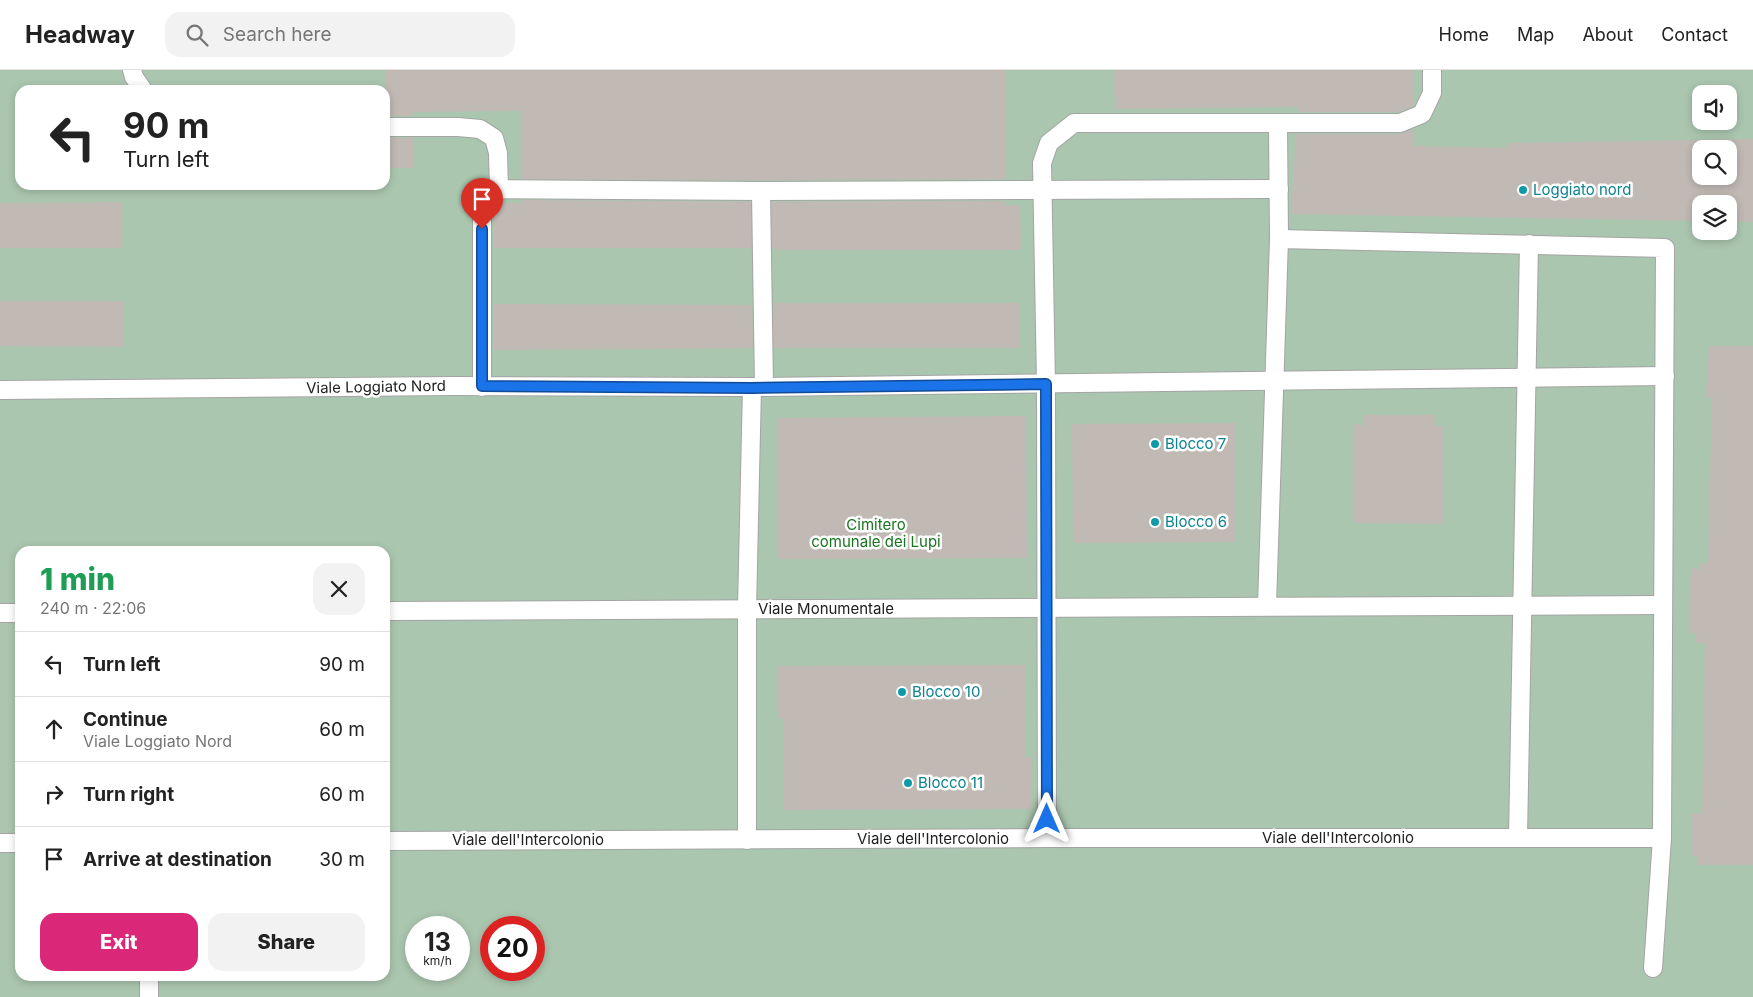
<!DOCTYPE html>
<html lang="en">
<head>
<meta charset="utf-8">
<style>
  body { margin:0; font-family:Inter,sans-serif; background:#f2f2f2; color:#222; height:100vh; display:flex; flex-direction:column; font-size:19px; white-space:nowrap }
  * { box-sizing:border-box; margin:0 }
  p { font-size:16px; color:#767676 }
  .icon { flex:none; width:28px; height:28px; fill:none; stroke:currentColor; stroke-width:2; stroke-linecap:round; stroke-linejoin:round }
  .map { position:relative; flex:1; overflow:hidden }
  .side { position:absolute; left:15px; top:476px; width:375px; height:435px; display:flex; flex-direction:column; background:#fff; border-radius:15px; box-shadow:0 2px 8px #0003 }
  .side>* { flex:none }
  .top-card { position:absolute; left:15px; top:15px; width:375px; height:105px; border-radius:15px; box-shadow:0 2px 8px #0003; background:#fff; color:#222; overflow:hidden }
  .controls { position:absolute; left:1692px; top:15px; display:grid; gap:10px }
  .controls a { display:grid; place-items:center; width:45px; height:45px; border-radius:10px; background:#fff; box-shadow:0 2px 8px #0003; font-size:25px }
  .speed { position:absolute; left:405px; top:846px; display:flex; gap:10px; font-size:25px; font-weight:700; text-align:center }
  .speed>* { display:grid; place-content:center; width:65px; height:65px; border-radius:50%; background:#fff; box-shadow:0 2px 8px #0003; line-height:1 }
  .speed small { font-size:12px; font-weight:400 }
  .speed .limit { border:8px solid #d22; background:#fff; color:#111 }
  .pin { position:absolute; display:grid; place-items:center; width:42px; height:42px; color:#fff; margin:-51px -21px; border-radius:50% 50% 50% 0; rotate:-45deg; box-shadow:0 0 5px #0007 }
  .pin .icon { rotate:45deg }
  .me { position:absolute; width:55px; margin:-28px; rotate:0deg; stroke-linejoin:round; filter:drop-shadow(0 0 4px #0008) }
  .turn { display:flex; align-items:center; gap:18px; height:105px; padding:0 25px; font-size:22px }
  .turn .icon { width:65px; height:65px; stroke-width:2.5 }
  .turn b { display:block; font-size:35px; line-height:42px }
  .round { display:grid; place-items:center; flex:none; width:52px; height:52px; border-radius:15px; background:#f2f2f2 }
  .summary { display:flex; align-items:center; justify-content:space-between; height:85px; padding:0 25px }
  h1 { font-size:30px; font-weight:800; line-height:38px; color:#1e9e55 }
  .button { display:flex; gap:10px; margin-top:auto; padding:10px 25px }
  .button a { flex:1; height:58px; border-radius:15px; background:#db2777; color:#fff; font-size:20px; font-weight:800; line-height:58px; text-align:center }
  .button a+a { background:#f2f2f2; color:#222 }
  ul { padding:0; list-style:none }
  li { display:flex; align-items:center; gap:15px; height:65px; padding:0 25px; border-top:1px solid #e0e0e0 }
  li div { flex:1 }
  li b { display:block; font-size:19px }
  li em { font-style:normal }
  header { display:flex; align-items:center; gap:30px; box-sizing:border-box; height:70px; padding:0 25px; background:#fff; border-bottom:1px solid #e0e0e0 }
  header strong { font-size:24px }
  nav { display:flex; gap:28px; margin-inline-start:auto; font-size:18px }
  .search { width:350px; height:45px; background:#f2f2f2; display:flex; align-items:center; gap:12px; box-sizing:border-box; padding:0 18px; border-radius:15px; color:#767676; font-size:19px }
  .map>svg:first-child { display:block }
</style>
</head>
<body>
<header>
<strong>Headway</strong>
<div class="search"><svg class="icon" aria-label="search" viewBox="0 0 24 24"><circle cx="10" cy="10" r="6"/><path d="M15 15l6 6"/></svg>Search here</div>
<nav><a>Home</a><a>Map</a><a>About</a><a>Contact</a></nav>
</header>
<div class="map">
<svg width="1753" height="927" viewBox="0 0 1753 927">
  <rect width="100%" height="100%" fill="#f0ede8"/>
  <!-- cemetery -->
  <path fill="#abc6af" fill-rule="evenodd" d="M0,0H1753V927H0ZM20,20H385V115H20ZM1701,24H1729V51H1701ZM1701,79H1729V106H1701ZM1701,134H1729V161H1701ZM20,481H385V906H20ZM416,858H459V900H416ZM491,858H534V900H491Z"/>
  <!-- building -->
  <g fill="#c0b9b4" fill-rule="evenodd">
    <polygon points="385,0 1006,0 1006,109 761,110 521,109 521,41 414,42 414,46 385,46"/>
    <polygon points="1114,0 1413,0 1413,36 1398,42 1297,42 1298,37 1115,39"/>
    <path d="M1414,59V76L1508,78V73L1753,69V152L1729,151V134H1701V151L1291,144L1296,64H1400ZM1701,79H1729V106H1701Z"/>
    <rect x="385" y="68" width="29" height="30"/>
    <polygon points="521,130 751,132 751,178 494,178 494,133 521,133"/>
    <polygon points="1006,131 1006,135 1020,135 1021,180 775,180 775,178 772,178 772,132"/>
    <polygon points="121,132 121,178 0,178 0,133"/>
    <polygon points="0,231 124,231 123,277 0,276"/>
    <polygon points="774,233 1019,233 1020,278 774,278"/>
    <polygon points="493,234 752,235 753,278 493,280"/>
    <polygon points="1709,276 1753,276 1753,795 1698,795 1698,786 1692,786 1692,743 1702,743 1705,574 1695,573 1696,563 1689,563 1691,498 1699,499 1699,493 1708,494 1712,327 1706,328"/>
    <polygon points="1364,345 1435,345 1434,356 1443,356 1443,454 1353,453 1354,354 1364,355"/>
    <polygon points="1026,346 1027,488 778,489 778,348"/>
    <polygon points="1236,353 1236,472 1073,473 1072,354"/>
    <polygon points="1026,595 1026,687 1032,687 1032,739 784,740 783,648 778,648 778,596"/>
  </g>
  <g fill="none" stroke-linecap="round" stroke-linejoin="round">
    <defs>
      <g id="service">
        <polyline points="132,0 134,7 143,20"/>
        <polyline points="1278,53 1279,169"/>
        <polyline points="385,57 458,57 480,59 494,68 498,83 499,119"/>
        <polyline points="761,121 764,317"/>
        <polyline points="482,317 482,119 761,121 1279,119"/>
        <polyline points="0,320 455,316 752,317 1665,306"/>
        <polyline points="1267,536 1279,169 1665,178 1662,768 1653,898"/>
        <polyline points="385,541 1663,535"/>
        <polyline points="0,543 20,543"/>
        <polyline points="1047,768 1046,314 1042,93 1049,73 1074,53 1400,53 1422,44 1432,23 1432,0"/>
        <polyline points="1518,768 1529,174"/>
        <polyline points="747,770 747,539 752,317"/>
        <polyline points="385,771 1047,768 1662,768"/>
        <polyline points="0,773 20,773"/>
        <polyline points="149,927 149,906"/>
      </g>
    </defs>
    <!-- service casing -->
    <use href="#service" stroke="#a4a4a4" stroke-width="20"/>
    <!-- service -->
    <use href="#service" stroke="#fff" stroke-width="18"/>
  </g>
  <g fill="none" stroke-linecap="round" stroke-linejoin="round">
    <defs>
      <polyline id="route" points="482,159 482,316 752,318 1046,314 1047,749"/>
    </defs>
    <!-- route casing -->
    <use href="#route" stroke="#114b97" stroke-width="12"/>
    <!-- route -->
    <use href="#route" stroke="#1a73e8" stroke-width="9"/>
  </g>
  <!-- markers -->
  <g fill="#0f9aa8" stroke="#fff" stroke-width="2">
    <circle cx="1523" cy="120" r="5"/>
    <circle cx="1155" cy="374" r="5"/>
    <circle cx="1155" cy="452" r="5"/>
    <circle cx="902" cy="622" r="5"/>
    <circle cx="908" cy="713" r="5"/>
  </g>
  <g text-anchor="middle" stroke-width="5" stroke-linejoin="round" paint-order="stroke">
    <!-- culture labels -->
    <g font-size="15" fill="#0d838f" stroke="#fff" text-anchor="start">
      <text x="1533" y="125">Loggiato nord</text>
      <text x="1165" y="379">Blocco 7</text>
      <text x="1165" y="457">Blocco 6</text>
      <text x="912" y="627">Blocco 10</text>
      <text x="918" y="718">Blocco 11</text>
    </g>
    <!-- street labels -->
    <g font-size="15" fill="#202020" stroke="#fff">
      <text transform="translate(376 317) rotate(-1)" y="5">Viale Loggiato Nord</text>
      <text x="826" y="544">Viale Monumentale</text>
      <text x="1338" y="773">Viale dell'Intercolonio</text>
      <text x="933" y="774">Viale dell'Intercolonio</text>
      <text x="528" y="775">Viale dell'Intercolonio</text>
    </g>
    <!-- park labels -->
    <g font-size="15" fill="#177520" stroke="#fff">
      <text x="876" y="460">Cimitero<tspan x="876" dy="17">comunale dei Lupi</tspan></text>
    </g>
  </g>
</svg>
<div class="controls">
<a><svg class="icon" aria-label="sound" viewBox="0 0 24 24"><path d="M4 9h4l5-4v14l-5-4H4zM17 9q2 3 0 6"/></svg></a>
<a><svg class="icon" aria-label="search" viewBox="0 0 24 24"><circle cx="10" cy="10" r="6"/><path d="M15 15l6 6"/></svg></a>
<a><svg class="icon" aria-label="layers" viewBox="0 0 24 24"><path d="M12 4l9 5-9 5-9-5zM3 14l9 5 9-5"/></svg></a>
</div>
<div class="speed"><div>13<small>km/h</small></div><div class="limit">20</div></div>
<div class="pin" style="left:482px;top:159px;background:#d93025"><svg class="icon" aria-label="arrive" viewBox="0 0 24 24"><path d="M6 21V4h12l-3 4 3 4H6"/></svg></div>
<svg class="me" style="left:1047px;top:749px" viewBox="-20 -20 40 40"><path d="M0-17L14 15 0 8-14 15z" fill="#1a73e8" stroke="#fff" stroke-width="4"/></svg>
<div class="top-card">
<div class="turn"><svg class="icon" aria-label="left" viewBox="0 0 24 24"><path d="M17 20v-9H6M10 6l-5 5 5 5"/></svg><div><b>90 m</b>Turn left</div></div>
</div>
<section class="side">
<div class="summary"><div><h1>1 min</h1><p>240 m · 22:06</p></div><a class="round"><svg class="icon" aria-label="close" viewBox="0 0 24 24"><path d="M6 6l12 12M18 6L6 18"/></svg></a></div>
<ul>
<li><svg class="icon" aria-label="left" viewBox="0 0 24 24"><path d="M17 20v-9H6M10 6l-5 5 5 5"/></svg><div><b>Turn left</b></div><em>90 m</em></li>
<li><svg class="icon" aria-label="ahead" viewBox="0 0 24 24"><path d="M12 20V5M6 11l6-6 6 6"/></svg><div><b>Continue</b><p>Viale Loggiato Nord</p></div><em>60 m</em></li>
<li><svg class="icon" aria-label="right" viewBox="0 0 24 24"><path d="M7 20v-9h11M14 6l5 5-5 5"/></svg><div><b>Turn right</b></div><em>60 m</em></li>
<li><svg class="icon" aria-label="arrive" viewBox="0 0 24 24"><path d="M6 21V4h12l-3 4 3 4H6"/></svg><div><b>Arrive at destination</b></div><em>30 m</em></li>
</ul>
<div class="button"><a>Exit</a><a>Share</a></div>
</section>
</div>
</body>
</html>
